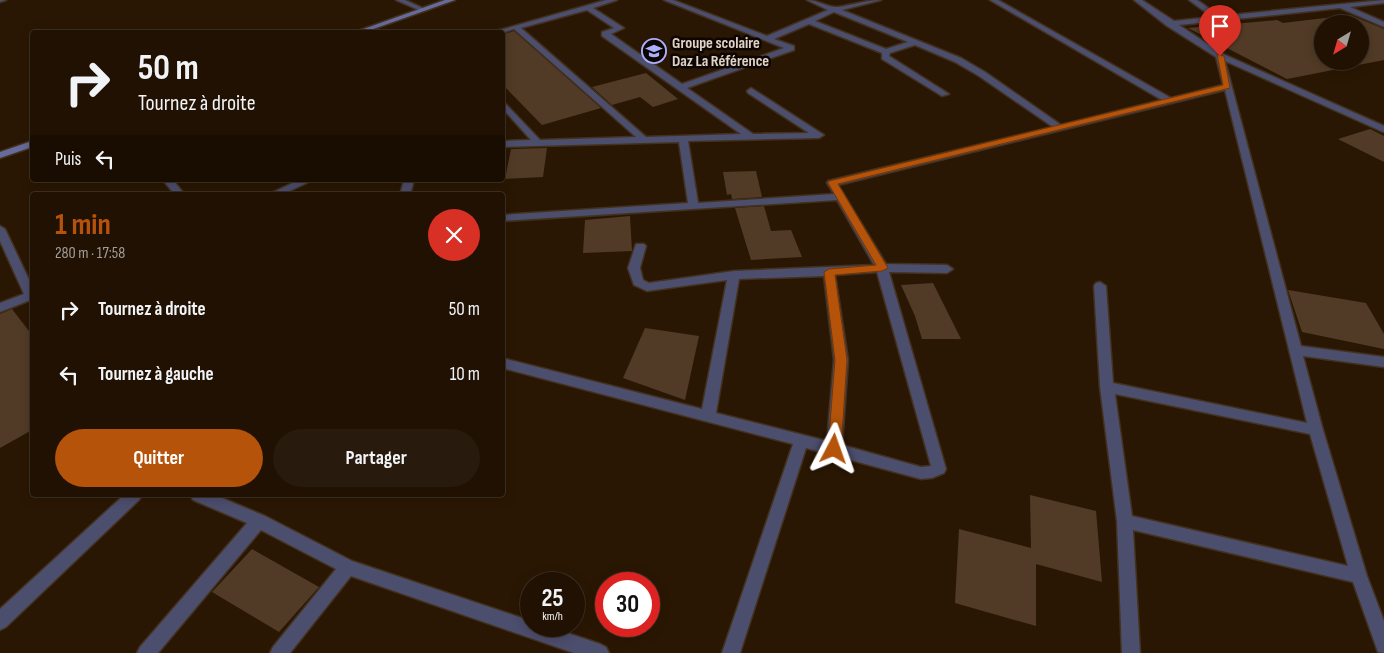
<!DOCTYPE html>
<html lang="fr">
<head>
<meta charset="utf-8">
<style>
  body { margin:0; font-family:"Sofia Sans Condensed",sans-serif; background:#281a0c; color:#f1f3f6; height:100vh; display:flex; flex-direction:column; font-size:19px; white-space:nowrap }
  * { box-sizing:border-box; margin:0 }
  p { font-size:16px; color:#a29d99 }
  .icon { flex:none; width:28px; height:28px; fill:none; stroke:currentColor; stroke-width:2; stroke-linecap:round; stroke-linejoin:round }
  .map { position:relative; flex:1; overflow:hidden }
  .sheet { position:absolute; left:30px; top:192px; width:475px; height:305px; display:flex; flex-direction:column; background:#201102; border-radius:5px; box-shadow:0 2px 12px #0003,0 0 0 1px #3d3124 }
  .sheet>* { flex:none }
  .banner { position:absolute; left:30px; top:30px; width:475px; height:152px; border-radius:5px; box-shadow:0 2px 12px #0003,0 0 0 1px #3d3124; background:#201102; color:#f1f3f6; overflow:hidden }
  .needle { width:32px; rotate:217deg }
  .buttons { position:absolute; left:1314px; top:15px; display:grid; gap:10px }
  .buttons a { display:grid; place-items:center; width:55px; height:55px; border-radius:50%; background:#201102; box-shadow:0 2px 12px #0003,0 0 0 1px #3d3124; font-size:25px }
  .speed { position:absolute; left:520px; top:572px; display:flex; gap:10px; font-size:25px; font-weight:700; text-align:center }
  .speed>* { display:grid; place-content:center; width:65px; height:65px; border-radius:50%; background:#201102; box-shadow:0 2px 12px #0003,0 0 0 1px #3d3124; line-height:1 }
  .speed small { font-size:12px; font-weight:400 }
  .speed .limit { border:8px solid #d22; background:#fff; color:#111 }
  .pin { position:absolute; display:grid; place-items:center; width:42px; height:42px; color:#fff; margin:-51px -21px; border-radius:50% 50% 50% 0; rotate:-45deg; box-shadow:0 0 5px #0007 }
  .pin .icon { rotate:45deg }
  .me { position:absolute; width:55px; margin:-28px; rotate:4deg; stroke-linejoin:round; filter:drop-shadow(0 0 4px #0008) }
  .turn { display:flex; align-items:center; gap:18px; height:105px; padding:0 25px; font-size:22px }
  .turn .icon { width:65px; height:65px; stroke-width:2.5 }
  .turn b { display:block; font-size:35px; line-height:42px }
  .then { display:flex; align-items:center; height:48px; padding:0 25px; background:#0003; gap:10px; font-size:19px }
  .round { display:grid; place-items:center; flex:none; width:52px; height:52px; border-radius:26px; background:#281a0c }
  .overview { display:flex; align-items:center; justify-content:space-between; height:85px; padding:0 25px }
  h1 { font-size:30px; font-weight:700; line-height:38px; color:#b45309 }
  .primary-button { display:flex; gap:10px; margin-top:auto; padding:10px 25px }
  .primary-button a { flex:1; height:58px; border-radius:30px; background:#b45309; color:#fff; font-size:20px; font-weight:700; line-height:58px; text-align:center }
  .primary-button a+a { background:#281a0c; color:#f1f3f6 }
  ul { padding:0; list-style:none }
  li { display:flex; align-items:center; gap:15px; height:65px; padding:0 25px }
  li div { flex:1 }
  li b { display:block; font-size:19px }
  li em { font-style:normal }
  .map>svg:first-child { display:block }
</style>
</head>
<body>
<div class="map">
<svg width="1384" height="653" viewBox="0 0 1384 653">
  <rect width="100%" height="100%" fill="#2a1703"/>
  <!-- building -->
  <g fill="#513b26" fill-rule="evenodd">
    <path d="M1350,15L1384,29V60L1287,79L1188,28L1277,20L1283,23ZM1322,24H1360V61H1322Z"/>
    <polygon points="514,31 601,108 542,125 502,84 502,35"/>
    <polygon points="646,73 678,99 653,107 640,97 612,105 592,87"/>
    <polygon points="1370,129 1384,136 1384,162 1338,139"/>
    <polygon points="547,148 543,177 505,179 511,149"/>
    <polygon points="756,171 762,197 732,199 731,194 727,195 723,172"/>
    <polygon points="764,206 771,231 791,230 802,257 751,260 735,208"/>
    <polygon points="630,216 632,251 583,253 585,220"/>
    <polygon points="933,283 961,339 922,339 915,316 901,285"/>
    <polygon points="1288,290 1366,303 1384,334 1384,349 1302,332"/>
    <polygon points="12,309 32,335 32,430 0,448 0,314"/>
    <polygon points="645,328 699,336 685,400 623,378"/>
    <polygon points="1030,495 1096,511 1102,582 1036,564 1036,626 955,603 959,529 1031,548"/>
    <polygon points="252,549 319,587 279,632 212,592"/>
  </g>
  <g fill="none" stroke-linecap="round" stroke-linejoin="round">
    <defs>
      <g id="street">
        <polygon points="0,0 6,0 0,2"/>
        <polygon points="396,0 405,0 427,10 421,11"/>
        <path d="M606,0H617L593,8L624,28L611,34L682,84L784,48L664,0H673L767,36L828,10L807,0C817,0 829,8 838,7C853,5 866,0 881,0L842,10L961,58L985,72L1061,125L1162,100L990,0H998L1171,98L1223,85L1216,57L1167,26L1134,0H1142L1174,21L1212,17L1189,0H1197L1220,16L1384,0V3L1350,7L1384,22V27L1340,8L1179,25L1223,54L1384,126V132L1381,131L1225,61L1301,346L1384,357V367L1303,356L1323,430L1367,576L1384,621V653L1378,652L1353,582L1133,530L1140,653H1122L1117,521L1100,387L1094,286L1096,283L1100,282L1106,286L1113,383L1307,423L1225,90L838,185L886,264L947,265L953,269L947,273L889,272L946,469L944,473L932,478L921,479L806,448L740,653H722L793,444L502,368V358L702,409L727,280L647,291L634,285L628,268L636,244H644L646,246L640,268L643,280L649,283L734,271L874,265L837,200L502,221V215L688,203L679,142L502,147V141L531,140L502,108V100L540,140L636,137L514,29L502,33L493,32ZM587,10L614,28L602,32V36L741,134L646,137L521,28ZM834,12L908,42L886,49L815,21ZM809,24L882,53V59L942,96L949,94L889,56L890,53L915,45L955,62L979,76L1053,127L828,181L827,183L834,194L698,203L688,141L819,138L824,135L751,88L747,91L748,93L809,133L753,134L687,88L794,50V46L774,39ZM877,272L931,466L921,467L842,445L848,360L835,275ZM824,276L834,360L827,441L716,413L739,279ZM1115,394L1310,434L1348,566L1132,516Z"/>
        <polygon points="163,180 173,180 185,195 175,195"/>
        <polygon points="299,180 313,180 281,195 267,195"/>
        <polygon points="404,180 414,180 410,195 400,195"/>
        <polygon points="0,226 5,229 32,286 32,302 28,301 0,312 0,303 24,294 0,241"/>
        <polygon points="124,495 142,495 139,500 6,627 0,630 0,609"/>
        <polygon points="190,495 215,495 265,516 352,561 531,621 531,626 547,626 600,644 606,647 609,653 574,653 351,576 290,653 270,653 273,647 336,569 261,530 158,653 137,653 140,647 247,523 193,500"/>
      </g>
      <g id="secondary">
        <polygon points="445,0 455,0 365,32 355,32"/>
        <polygon points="32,141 32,147 0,158 0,152"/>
      </g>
    </defs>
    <!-- street casing -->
    <use href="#street" stroke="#43311e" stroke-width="3"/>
    <!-- secondary casing -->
    <use href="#secondary" stroke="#43311e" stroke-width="3"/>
    <!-- street -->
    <use href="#street" fill="#4c4e6d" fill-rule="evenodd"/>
    <!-- secondary -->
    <use href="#secondary" fill="#676b9b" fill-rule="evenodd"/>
  </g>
  <!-- route -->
  <polygon fill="#b45309" stroke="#753606" points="1217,54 1224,56 1230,88 838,184 888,268 882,271 835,275 847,360 841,449 839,453 834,454 830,453 828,449 835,360 824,272 829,269 876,265 828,183 829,181 1223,85"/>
  <!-- icons -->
  <defs>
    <symbol id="school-ring" viewBox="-11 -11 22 22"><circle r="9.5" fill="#0c0501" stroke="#aab0fb" stroke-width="1.5"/><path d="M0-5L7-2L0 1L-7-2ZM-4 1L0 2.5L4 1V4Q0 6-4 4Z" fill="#aab0fb"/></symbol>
  </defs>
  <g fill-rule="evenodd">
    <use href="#school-ring" x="640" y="37" width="28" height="28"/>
  </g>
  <g text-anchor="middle" stroke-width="5" stroke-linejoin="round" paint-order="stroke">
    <!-- far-poi labels -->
    <g font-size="16" font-weight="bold" fill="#e0d2c6" stroke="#0c0501" text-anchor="start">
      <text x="672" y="48">Groupe scolaire<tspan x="672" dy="18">Daz La Référence</tspan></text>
    </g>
  </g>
</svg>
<div class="buttons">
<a><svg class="needle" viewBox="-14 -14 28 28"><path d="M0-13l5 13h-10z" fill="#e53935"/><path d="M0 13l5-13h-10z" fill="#a29d99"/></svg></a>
</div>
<div class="speed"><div>25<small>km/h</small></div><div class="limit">30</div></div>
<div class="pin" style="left:1220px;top:56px;background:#d93025"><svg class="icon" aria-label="arrive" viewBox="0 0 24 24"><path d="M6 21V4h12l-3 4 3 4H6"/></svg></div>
<svg class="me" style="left:834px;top:449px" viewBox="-20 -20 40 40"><path d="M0-17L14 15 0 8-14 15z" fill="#b45309" stroke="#fff" stroke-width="4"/></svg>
<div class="banner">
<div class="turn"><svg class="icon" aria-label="right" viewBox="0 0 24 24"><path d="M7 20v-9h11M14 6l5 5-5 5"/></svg><div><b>50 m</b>Tournez à droite</div></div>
<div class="then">Puis<svg class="icon" aria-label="left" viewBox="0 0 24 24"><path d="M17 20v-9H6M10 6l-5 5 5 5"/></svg></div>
</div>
<section class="sheet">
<div class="overview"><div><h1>1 min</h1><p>280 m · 17:58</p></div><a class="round" style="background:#d93025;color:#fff"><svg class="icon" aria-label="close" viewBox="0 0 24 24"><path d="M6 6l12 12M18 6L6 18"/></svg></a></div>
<ul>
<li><svg class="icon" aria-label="right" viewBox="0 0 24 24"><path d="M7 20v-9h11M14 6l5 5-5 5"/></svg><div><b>Tournez à droite</b></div><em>50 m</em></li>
<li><svg class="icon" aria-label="left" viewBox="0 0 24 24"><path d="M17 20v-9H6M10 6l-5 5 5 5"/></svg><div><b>Tournez à gauche</b></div><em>10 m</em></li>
</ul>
<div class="primary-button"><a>Quitter</a><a>Partager</a></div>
</section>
</div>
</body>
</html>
